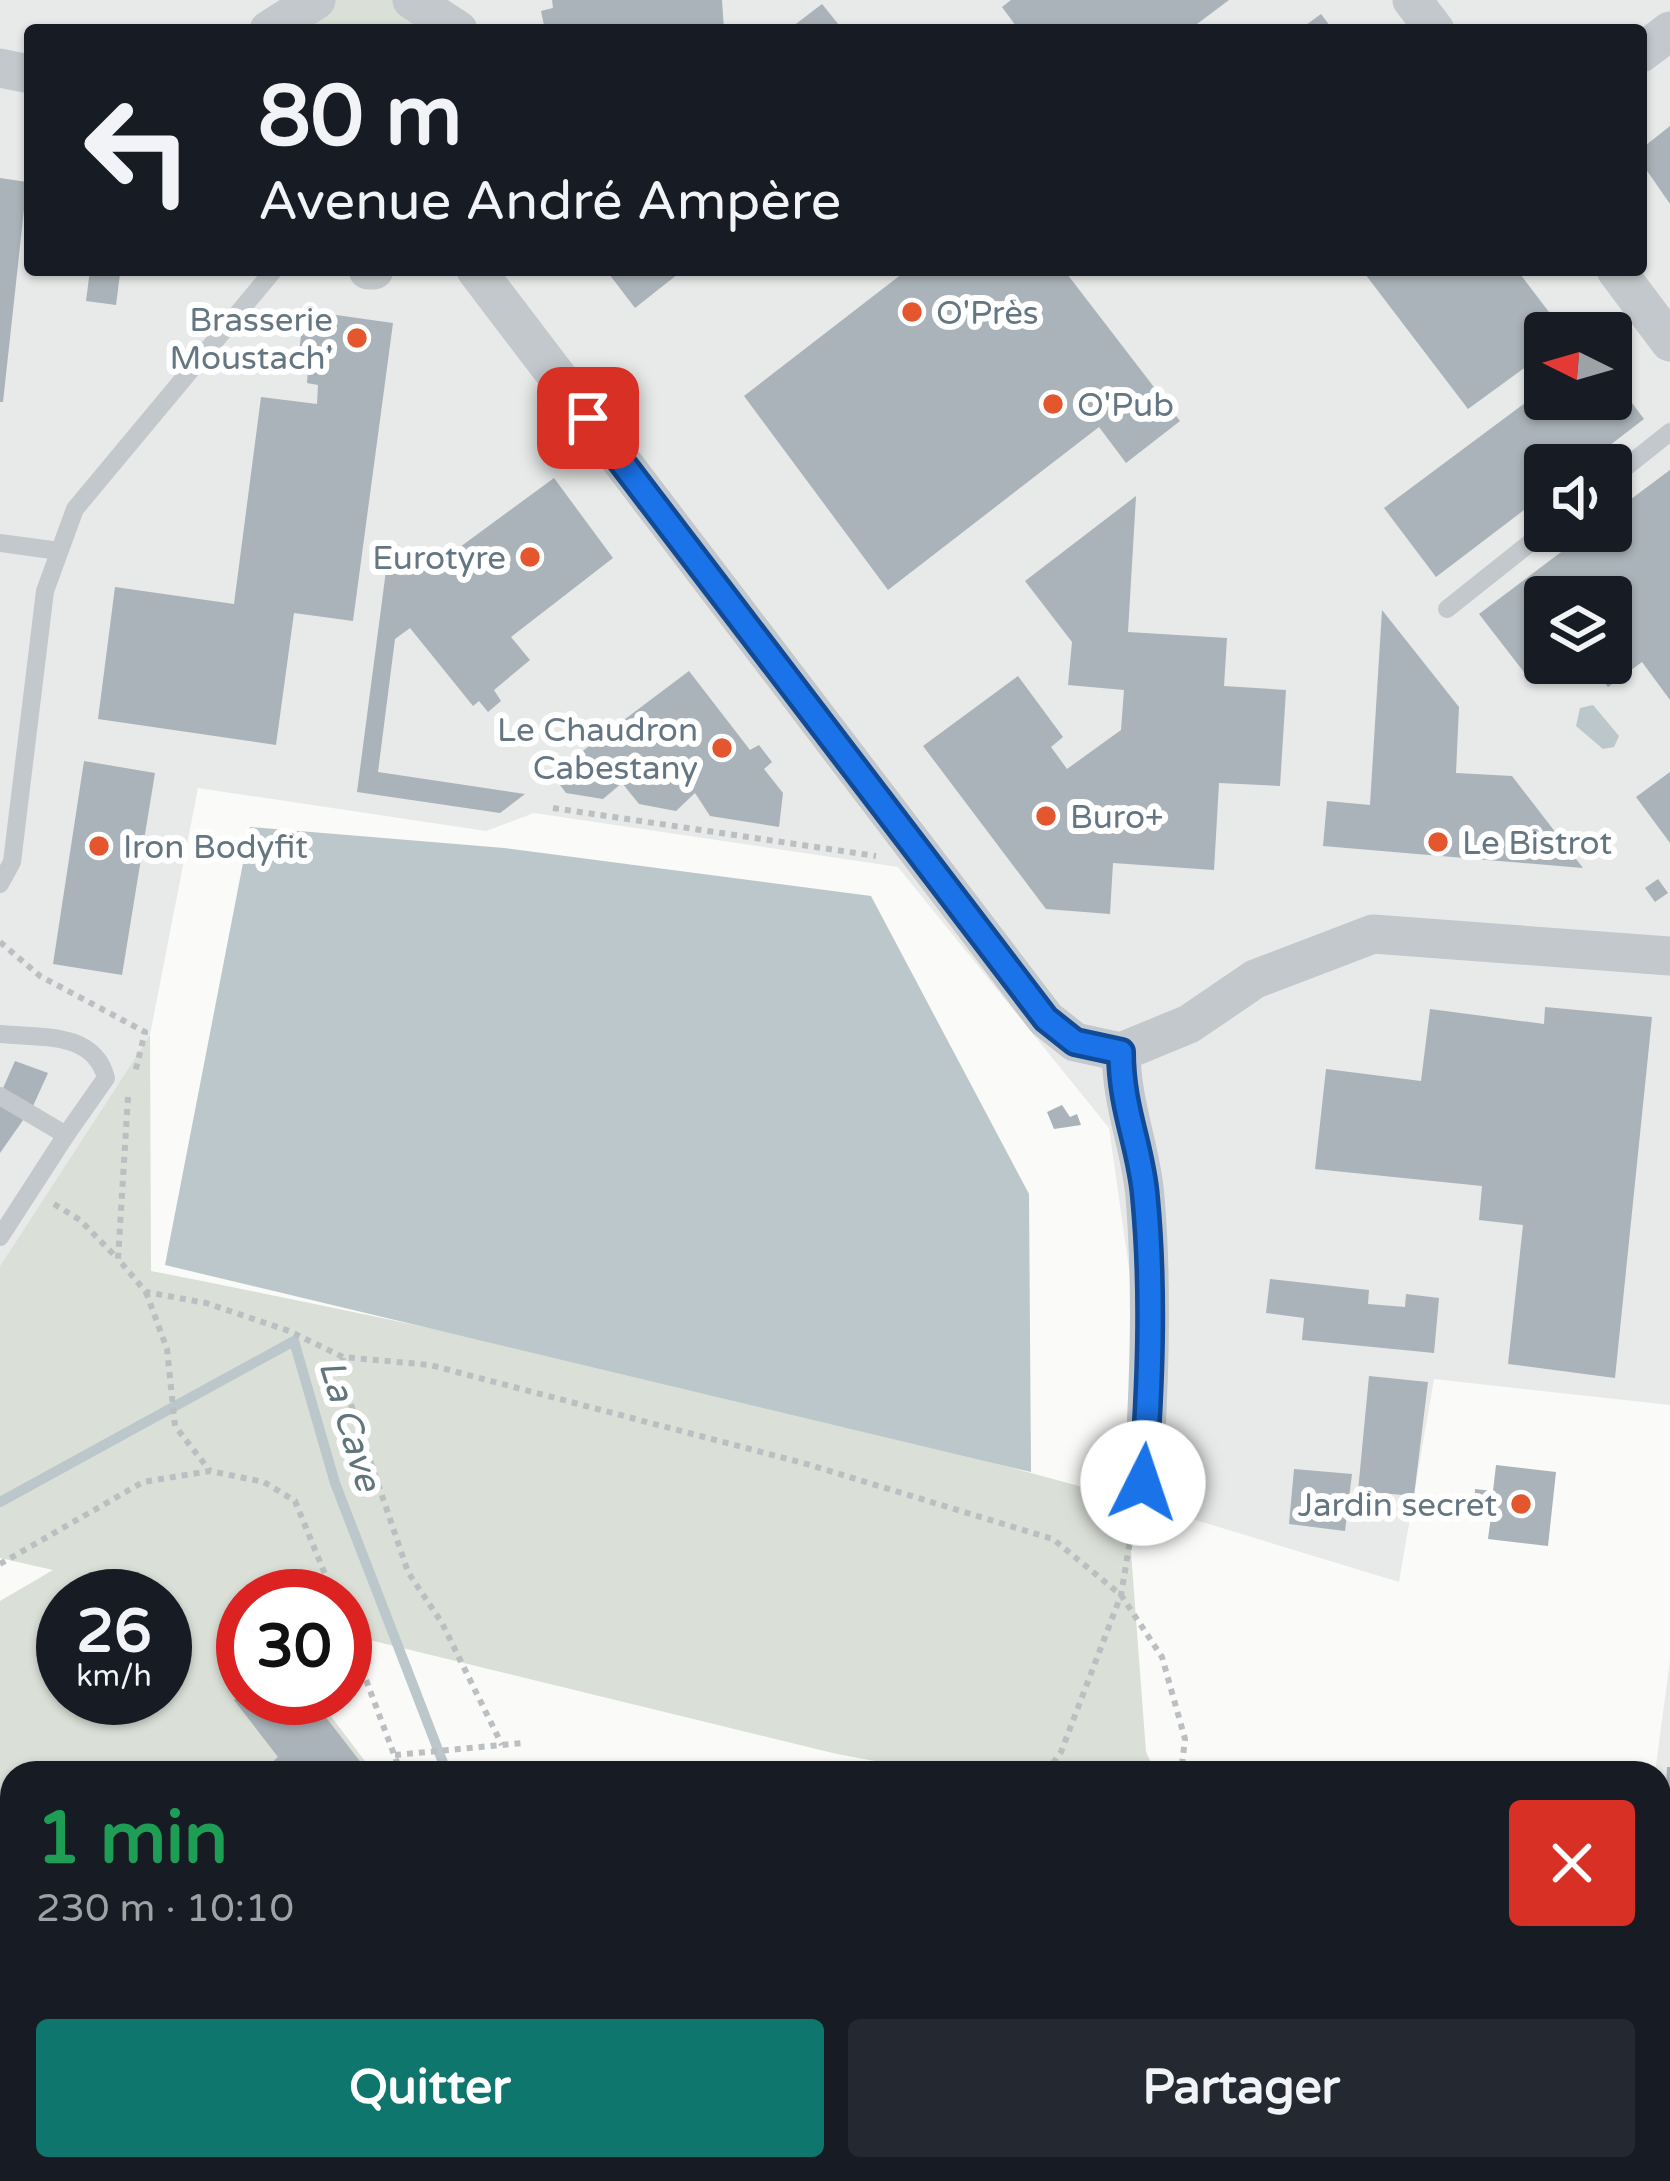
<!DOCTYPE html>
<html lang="fr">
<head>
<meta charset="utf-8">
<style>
  body { margin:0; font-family:"Varela Round",sans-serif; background:#242831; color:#f1f3f6; height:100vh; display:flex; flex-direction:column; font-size:45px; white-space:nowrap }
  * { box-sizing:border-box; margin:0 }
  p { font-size:39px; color:#9ea1a6 }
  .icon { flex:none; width:66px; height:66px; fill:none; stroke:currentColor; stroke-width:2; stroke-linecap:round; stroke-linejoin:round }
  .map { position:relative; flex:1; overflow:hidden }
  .panel { position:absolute; left:0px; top:1761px; width:1671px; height:420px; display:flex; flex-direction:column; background:#171b24; border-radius:36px 36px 0 0; box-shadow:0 3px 9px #0004 }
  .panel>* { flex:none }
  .top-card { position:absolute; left:24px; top:24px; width:1623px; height:252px; border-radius:12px; box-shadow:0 3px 9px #0004; background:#171b24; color:#f1f3f6; overflow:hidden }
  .needle { width:78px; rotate:275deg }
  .fabs { position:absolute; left:1524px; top:312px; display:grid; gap:24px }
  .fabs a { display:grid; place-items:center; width:108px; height:108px; border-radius:12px; background:#171b24; box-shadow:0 3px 9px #0004; font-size:60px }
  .speed { position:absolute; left:36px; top:1569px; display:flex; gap:24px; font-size:60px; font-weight:700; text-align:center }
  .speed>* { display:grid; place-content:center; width:156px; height:156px; border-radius:50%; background:#171b24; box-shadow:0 3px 9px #0004; line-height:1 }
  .speed small { font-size:30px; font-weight:400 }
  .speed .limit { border:18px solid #d22; background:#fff; color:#111 }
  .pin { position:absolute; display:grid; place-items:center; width:102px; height:102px; color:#fff; margin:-51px; border-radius:24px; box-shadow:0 6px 18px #0006 }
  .me { position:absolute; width:132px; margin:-66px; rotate:4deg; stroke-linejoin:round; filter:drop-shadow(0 0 9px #0008) }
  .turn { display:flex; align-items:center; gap:42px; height:252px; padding:0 36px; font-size:54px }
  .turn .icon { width:156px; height:156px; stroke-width:2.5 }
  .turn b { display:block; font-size:84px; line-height:102px }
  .round { display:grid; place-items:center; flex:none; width:126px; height:126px; border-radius:12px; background:#242831 }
  .headline { display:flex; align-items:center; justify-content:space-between; height:204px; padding:0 36px }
  h1 { font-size:72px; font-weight:700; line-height:90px; color:#1e9e55 }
  .cta { display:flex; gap:24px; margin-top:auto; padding:24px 36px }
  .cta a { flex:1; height:138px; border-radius:12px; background:#0f766e; color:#fff; font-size:48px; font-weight:700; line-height:138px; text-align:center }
  .cta a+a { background:#242831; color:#f1f3f6 }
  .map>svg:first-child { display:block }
</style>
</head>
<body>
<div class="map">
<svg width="1670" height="2181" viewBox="0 0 1670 2181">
  <rect width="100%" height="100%" fill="#fafaf8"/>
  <!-- built -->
  <g fill="#e8e9e9" fill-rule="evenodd">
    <path d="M0,0H1670V1405L1434,1379L1399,1582L1127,1499L1131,1283L1109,1128L898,867L534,813L486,831L198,788L150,1035L0,1266ZM30,30H1641V270H30ZM1545,333H1611V399H1545ZM1545,465H1611V531H1545ZM1545,597H1611V663H1545Z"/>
    <polygon points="1670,1660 1670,1940 1659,1937 1655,1773"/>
  </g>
  <!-- green -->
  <g fill="#dadfd7" fill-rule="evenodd">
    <polygon points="316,0 412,0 458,30 269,30"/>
    <path d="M150,1035L151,1271C479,1335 805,1410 1127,1499L1146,1752L1156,1773H940L837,1754L345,1634V1596H243V1611L238,1612L243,1618V1698H317L374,1773H12V2169H966L971,2181H0V1601L53,1570L0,1558V1266ZM63,1596H165V1698H63Z"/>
  </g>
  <!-- water -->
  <g fill="#bbc7cb">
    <polygon points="1593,705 1619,736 1614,747 1603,749 1576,726 1580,708"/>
    <polygon points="250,827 504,848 871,896 1029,1194 1031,1472 165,1265"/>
  </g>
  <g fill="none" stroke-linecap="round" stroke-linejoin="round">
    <!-- stream -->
    <polyline stroke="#bbc7cb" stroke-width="10" points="0,1502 294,1341 335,1483 447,1773"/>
  </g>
  <!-- building -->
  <g fill="#aab3b9">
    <polygon points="552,0 722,0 724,30 545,30 541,11 553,8"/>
    <polygon points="1011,0 1229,0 1189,30 1019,30 1002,7"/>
    <polygon points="822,4 843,30 788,30"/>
    <polygon points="1321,14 1333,30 1299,30"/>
    <polygon points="1670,126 1670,204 1641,162 1641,149"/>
    <polygon points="0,178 27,182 3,402 0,402"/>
    <polygon points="90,270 120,274 116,305 86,301"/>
    <polygon points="606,270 683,270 635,308"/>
    <polygon points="907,270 1064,270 1180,421 1126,463 1099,427 888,590 744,396"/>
    <polygon points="1362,270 1517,270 1565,333 1545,333 1545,353 1468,409"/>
    <polygon points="329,314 393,323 353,621 294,613 276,745 98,719 115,587 234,604 261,397 317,404 318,385 307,383 308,369 297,368 302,328 327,332"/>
    <polygon points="1611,375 1644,419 1584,465 1545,465 1545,494 1436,577 1384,508 1545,388 1545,399 1611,399"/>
    <polygon points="1670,470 1670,700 1642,662 1608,687 1590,663 1611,663 1611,597 1545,597 1545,663 1552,663 1530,680 1479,614 1589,531 1611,531 1611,514"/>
    <polygon points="554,478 613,558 511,637 530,660 494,690 501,701 488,712 479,701 473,706 410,628 395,639 378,772 525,794 500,813 357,792 387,563 411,564 432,549 441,561"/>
    <polygon points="1136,496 1128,632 1227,638 1224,686 1286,690 1280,786 1219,783 1214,870 1113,863 1110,914 1046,909 923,746 1018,676 1063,737 1051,747 1067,769 1121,730 1124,690 1068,685 1072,642 1025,581"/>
    <polygon points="1382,610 1459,707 1456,773 1512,776 1583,868 1323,846 1327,801 1370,805"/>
    <polygon points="689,671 750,750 759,745 772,762 764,769 783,793 779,827 710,816 695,793 676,811 639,804 622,783 603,799 566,793 552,774"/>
    <polygon points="84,761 155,773 122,975 53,964"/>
    <polygon points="1670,772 1670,843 1636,797"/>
    <polygon points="1658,879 1668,893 1655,902 1645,888"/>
    <polygon points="1545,1007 1652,1017 1615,1378 1508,1364 1523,1225 1479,1220 1482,1186 1315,1169 1326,1069 1421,1081 1430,1009 1544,1024"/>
    <polygon points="15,1061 48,1073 33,1106 0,1153 0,1095"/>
    <polygon points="1062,1105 1070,1117 1077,1114 1081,1125 1054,1129 1047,1112"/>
    <polygon points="1270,1279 1369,1290 1368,1304 1405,1307 1406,1294 1439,1298 1434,1353 1302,1340 1304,1318 1266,1313"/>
    <polygon points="1369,1376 1428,1382 1414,1496 1358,1491"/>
    <polygon points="1496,1465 1556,1472 1548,1546 1488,1539 1491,1516 1474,1514 1475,1489 1493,1491"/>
    <polygon points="1294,1469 1352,1474 1345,1531 1289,1524"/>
    <polygon points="243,1693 243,1698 311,1698 369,1773 277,1773 270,1764 278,1757 234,1700"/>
    <polygon points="1667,1767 1670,1767 1670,1920 1659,1918"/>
    <polygon points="1659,1983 1670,1986 1670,2031 1661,2071"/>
    <polygon points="1289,2169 1346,2169 1350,2181 1276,2181"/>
    <polygon points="1403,2169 1583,2169 1629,2179 1420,2181"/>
  </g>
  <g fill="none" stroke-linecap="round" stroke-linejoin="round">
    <!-- path -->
    <g stroke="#bbbfc2" stroke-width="6" stroke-dasharray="6 6" stroke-linecap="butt">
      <polyline points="553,808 876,856"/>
      <polyline points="0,942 40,976 145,1032 135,1073"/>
      <polyline points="128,1097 118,1259 146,1292 206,1303 289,1331 343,1357 430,1365 803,1463 1053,1539 1121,1595 1162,1657 1185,1739 1181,1773"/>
      <polyline points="54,1204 80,1220 117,1258"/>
      <polyline points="146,1292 167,1349 175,1426 210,1471"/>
      <polyline points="343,1358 341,1375 408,1572 442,1623 502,1745"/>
      <polyline points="0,1564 143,1482 210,1471 264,1482 295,1501 334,1596"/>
      <polyline points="345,1624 401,1773"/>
      <polyline points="395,1755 523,1743"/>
      <polyline points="1046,1773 1061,1752 1121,1595 1134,1517"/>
    </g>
    <!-- lane -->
    <g stroke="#c3c8cc" stroke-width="18">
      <polyline points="1611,479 1670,432"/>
      <polyline points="0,543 59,551"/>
      <polyline points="1447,609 1545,531"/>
      <polyline points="0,884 12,862 45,591 75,509 274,270"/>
      <path d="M0,1034C41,1038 94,1031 106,1078L66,1135"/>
      <polyline points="0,1096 66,1135 0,1237"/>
      <polyline points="1108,2169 1127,2175 1143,2169"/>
      <polyline points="977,2181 981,2169"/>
    </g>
    <!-- street -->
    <g stroke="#c3c8cc" stroke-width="39">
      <polyline points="412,0 458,30"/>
      <polyline points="1412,0 1435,30"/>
      <polyline points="269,30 316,0"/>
      <polyline points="1641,53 1670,31"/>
      <polyline points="0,68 30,74"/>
      <polyline points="368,270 374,270"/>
      <polyline points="476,270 1046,1019 1075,1042 1121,1052 1189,1024 1255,979 1373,934 1670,956"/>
      <polyline points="1616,270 1670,342"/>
      <path d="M1121,1052C1122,1109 1141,1147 1145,1197C1153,1293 1149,1387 1143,1483"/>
      <polyline points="1659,2117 1670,2120"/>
      <polyline points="712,2169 721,2181"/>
      <polyline points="1166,2169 1170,2181"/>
      <polyline points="1231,2169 1231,2181"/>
      <polyline points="580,2181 592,2169"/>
    </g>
  </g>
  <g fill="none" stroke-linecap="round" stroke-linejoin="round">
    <defs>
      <path id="route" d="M588,418L1046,1019L1075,1042L1121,1052C1121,1110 1141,1146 1145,1197C1154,1293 1150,1387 1143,1483"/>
    </defs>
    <!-- route casing -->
    <use href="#route" stroke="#114b97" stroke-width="30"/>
    <!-- route -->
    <use href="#route" stroke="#1a73e8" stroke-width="21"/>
  </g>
  <!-- markers -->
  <g fill="#e4572e" stroke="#fff" stroke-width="4.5">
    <circle cx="912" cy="312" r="12"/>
    <circle cx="357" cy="338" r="12"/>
    <circle cx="1053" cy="404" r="12"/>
    <circle cx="530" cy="557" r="12"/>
    <circle cx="722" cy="748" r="12"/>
    <circle cx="1046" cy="816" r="12"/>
    <circle cx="1438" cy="842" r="12"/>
    <circle cx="99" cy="846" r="12"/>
    <circle cx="1521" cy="1504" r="12"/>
  </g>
  <g text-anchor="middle" stroke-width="12" stroke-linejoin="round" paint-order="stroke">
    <!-- poi labels -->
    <g font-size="33" fill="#657683" stroke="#fff" text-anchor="start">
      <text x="936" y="324">O'Près</text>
      <text x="333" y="331" text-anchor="end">Brasserie<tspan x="333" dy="38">Moustach'</tspan></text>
      <text x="1077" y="416">O'Pub</text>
      <text x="506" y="569" text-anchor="end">Eurotyre</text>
      <text x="698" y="741" text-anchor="end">Le Chaudron<tspan x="698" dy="38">Cabestany</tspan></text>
      <text x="1070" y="828">Buro+</text>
      <text x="1462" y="854">Le Bistrot</text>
      <text x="123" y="858">Iron Bodyfit</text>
      <text x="1497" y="1516" text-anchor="end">Jardin secret</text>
    </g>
    <!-- water labels -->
    <g font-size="36" font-style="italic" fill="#60757c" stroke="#fff">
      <text transform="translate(351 1425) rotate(73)" y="13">La Cave</text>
    </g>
  </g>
</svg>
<div class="fabs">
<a><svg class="needle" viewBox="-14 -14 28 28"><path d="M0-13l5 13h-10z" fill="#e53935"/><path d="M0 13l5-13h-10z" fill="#9ea1a6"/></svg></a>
<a><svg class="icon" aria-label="sound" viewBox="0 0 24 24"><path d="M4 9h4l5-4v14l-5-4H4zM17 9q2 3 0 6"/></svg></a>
<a><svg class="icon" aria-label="layers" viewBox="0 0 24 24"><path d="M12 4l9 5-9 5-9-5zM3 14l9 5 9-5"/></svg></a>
</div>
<div class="speed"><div>26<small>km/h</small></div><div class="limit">30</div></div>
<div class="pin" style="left:588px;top:418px;background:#d93025"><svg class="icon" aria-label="arrive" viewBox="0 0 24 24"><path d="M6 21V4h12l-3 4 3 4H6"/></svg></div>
<svg class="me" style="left:1143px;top:1483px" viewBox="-20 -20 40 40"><circle r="19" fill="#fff"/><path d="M0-13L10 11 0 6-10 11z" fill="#1a73e8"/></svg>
<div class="top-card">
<div class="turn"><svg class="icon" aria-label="left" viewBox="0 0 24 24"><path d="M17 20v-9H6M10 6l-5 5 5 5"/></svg><div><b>80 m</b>Avenue André Ampère</div></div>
</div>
<section class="panel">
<div class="headline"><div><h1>1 min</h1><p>230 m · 10:10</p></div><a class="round" style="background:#d93025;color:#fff"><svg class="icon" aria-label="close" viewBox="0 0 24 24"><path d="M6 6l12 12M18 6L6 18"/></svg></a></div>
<div class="cta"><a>Quitter</a><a>Partager</a></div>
</section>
</div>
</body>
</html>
